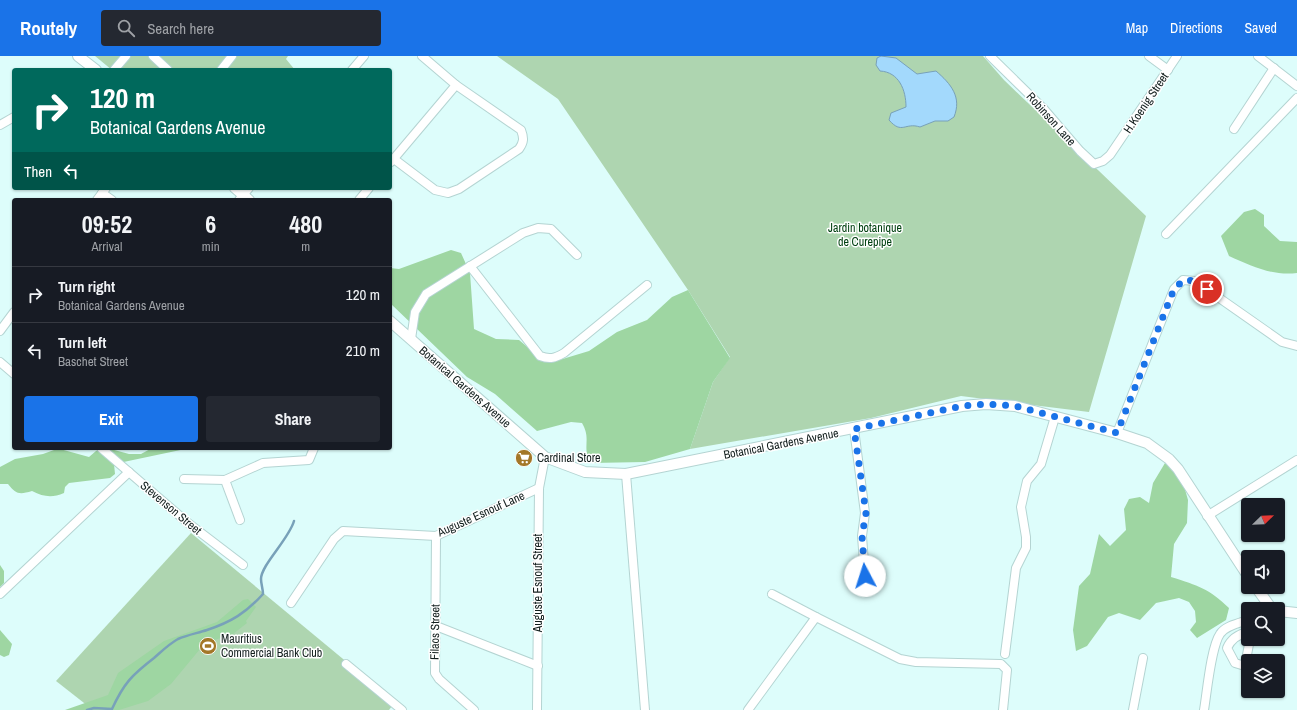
<!DOCTYPE html>
<html lang="en">
<head>
<meta charset="utf-8">
<style>
  body { margin:0; font-family:"Archivo Narrow",sans-serif; background:#242831; color:#f1f3f6; height:100vh; display:flex; flex-direction:column; font-size:15px; white-space:nowrap }
  * { box-sizing:border-box; margin:0 }
  p { font-size:13px; color:#9ea1a6 }
  .icon { flex:none; width:22px; height:22px; fill:none; stroke:currentColor; stroke-width:2; stroke-linecap:round; stroke-linejoin:round }
  .map { position:relative; flex:1; overflow:hidden }
  .sheet { position:absolute; left:12px; top:142px; width:380px; height:252px; display:flex; flex-direction:column; background:#171b24; border-radius:4px; box-shadow:0 1px 3px #0004 }
  .sheet>* { flex:none }
  .guide { position:absolute; left:12px; top:12px; width:380px; height:122px; border-radius:4px; box-shadow:0 1px 3px #0004; background:#00695c; color:#fff; overflow:hidden }
  .needle { width:26px; rotate:67deg }
  .controls { position:absolute; left:1241px; top:442px; display:grid; gap:8px }
  .controls a { display:grid; place-items:center; width:44px; height:44px; border-radius:4px; background:#171b24; box-shadow:0 1px 3px #0004; font-size:20px }
  .pin { position:absolute; display:grid; place-items:center; width:34px; height:34px; color:#fff; margin:-17px; border:2px solid #fff; border-radius:50%; box-shadow:0 1px 4px #0007 }
  .me { position:absolute; width:44px; margin:-22px; rotate:355deg; stroke-linejoin:round; filter:drop-shadow(0 0 3px #0008) }
  .turn { display:flex; align-items:center; gap:14px; height:84px; padding:0 12px; font-size:18px }
  .turn .icon { width:52px; height:52px; stroke-width:2.5 }
  .turn b { display:block; font-size:28px; line-height:34px }
  .then { display:flex; align-items:center; height:38px; padding:0 12px; background:#0003; gap:8px; font-size:15px }
  .eta { display:flex; justify-content:space-evenly; align-items:center; height:68px; text-align:center }
  .eta b { font-size:24px; font-weight:800; line-height:28px }
  .cta { display:flex; gap:8px; margin-top:auto; padding:8px 12px }
  .cta a { flex:1; height:46px; border-radius:4px; background:#1a73e8; color:#fff; font-size:16px; font-weight:800; line-height:46px; text-align:center }
  .cta a+a { background:#242831; color:#f1f3f6 }
  ul { padding:0; list-style:none }
  li { display:flex; align-items:center; gap:12px; height:56px; padding:0 12px; border-top:1px solid #363941 }
  li div { flex:1 }
  li b { display:block; font-size:15px }
  li em { font-style:normal }
  header { display:flex; align-items:center; gap:24px; box-sizing:border-box; height:56px; padding:0 20px; background:#1a73e8; color:#fff }
  header strong { font-size:19px }
  nav { display:flex; gap:22px; margin-inline-start:auto; font-size:14px }
  .search { width:280px; height:36px; background:#242831; display:flex; align-items:center; gap:10px; box-sizing:border-box; padding:0 14px; border-radius:4px; color:#9ea1a6; font-size:15px }
  .map>svg:first-child { display:block }
</style>
</head>
<body>
<header>
<strong>Routely</strong>
<div class="search"><svg class="icon" aria-label="search" viewBox="0 0 24 24"><circle cx="10" cy="10" r="6"/><path d="M15 15l6 6"/></svg>Search here</div>
<nav><a>Map</a><a>Directions</a><a>Saved</a></nav>
</header>
<div class="map">
<svg width="1297" height="654" viewBox="0 0 1297 654">
  <rect width="100%" height="100%" fill="#ddfdfb"/>
  <!-- green -->
  <g fill="#aed5b0">
    <polygon points="95,0 288,0 286,3 295,14 112,14"/>
    <polygon points="497,0 983,0 1004,24 1146,160 1089,356 961,340 871,362 690,393 713,326 730,301 688,234 558,43"/>
    <polygon points="191,477 395,646 389,654 93,654 56,625"/>
  </g>
  <!-- forest -->
  <g fill="#9ed6a2">
    <path d="M1255,153L1264,159V170L1280,185L1297,186V217C1272,220 1251,210 1229,200L1221,180L1244,156Z"/>
    <path d="M451,194L461,197L470,217L474,273L496,283L519,284L544,305H556L589,295L617,276L647,264L672,241L688,234L730,302L713,326L690,393L645,406L591,407C581,391 592,384 582,367L571,366L537,375L495,338L467,321L390,247V212L399,213Z"/>
    <path d="M107,392L129,398H141L152,392H190L114,408L115,418L110,422L69,427L65,431L64,437C52,442 44,441 32,435C19,439 16,438 8,428H0V411L15,403L43,398L54,394L60,393L89,401L96,395Z"/>
    <path d="M1165,407L1182,423L1188,444L1187,467L1174,488L1171,521C1199,530 1208,532 1229,552L1226,564L1197,582L1190,574L1196,566L1195,555L1189,546L1179,542L1156,547L1140,564L1119,557L1108,561L1087,590L1076,595L1073,574L1079,530L1090,518L1099,478L1110,490L1126,474L1124,453L1129,443L1140,441L1149,447L1153,427Z"/>
    <polygon points="0,509 4,515 4,527 0,531"/>
    <polygon points="248,543 256,551 246,565 247,567 233,578 205,587 171,628 148,645 119,654 65,654 108,639 118,617 164,585 217,566 243,544"/>
    <polygon points="0,574 12,588 9,599 4,601 0,599"/>
  </g>
  <!-- water -->
  <path fill="#a3d9fc" stroke="#78a1b9" d="M881,0L896,2L917,18L936,15C951,28 962,41 954,61L948,65H935L920,71C905,66 902,79 889,64L891,57L906,51C906,34 899,16 880,15L876,9L877,2Z"/>
  <g fill="none" stroke-linecap="round" stroke-linejoin="round">
    <!-- stream -->
    <path stroke="#78a1b9" stroke-width="2.5" d="M87,654L94,652L112,653C124,627 132,619 154,602C162,595 169,588 178,583C187,579 198,577 207,574C231,566 246,557 263,538C263,533 261,528 261,523C261,509 289,483 294,465"/>
    <defs>
      <g id="minor">
        <polyline points="153,0 168,14"/>
        <polyline points="990,0 1043,52 1080,95 1094,108 1103,105 1110,99 1177,0"/>
        <polyline points="1149,0 1168,14"/>
        <polyline points="1258,0 1297,30"/>
        <polyline points="114,14 126,0"/>
        <polyline points="221,14 232,0"/>
        <polyline points="352,14 364,0"/>
        <polyline points="0,69 14,61"/>
        <polyline points="1234,73 1274,12"/>
        <path d="M394,103L435,134L448,137L459,133L519,93C524,86 524,82 521,74L456,29L422,0"/>
        <polyline points="391,106 456,29"/>
        <polyline points="102,137 112,144"/>
        <polyline points="97,144 106,132"/>
        <polyline points="239,144 249,132"/>
        <polyline points="359,144 369,132"/>
        <polyline points="1166,178 1297,42"/>
        <path d="M470,210L540,300C550,304 555,302 564,297L647,229"/>
        <polyline points="0,275 14,256"/>
        <polyline points="411,283 415,256 426,238 523,177 538,172 551,173 577,199"/>
        <polyline points="0,306 14,318"/>
        <polyline points="854,373 865,457 862,480 865,520"/>
        <polyline points="1117,377 1174,233 1183,224 1195,225 1282,286 1297,290"/>
        <polyline points="101,392 188,467 243,509"/>
        <polyline points="626,418 645,654"/>
        <polyline points="184,423 225,424 263,407 309,404 314,392"/>
        <polyline points="225,424 240,464"/>
        <polyline points="1207,460 1297,404"/>
        <polyline points="436,480 435,617 439,623 474,654"/>
        <polyline points="0,538 129,416"/>
        <polyline points="772,538 816,561"/>
        <polyline points="291,547 334,483 343,475 436,480 539,432"/>
        <polyline points="436,570 538,610"/>
        <path d="M1248,576C1239,578 1231,583 1227,592L1235,607L1248,611"/>
        <polyline points="1005,598 1016,512 1026,492 1026,481 1021,451 1027,425 1041,408 1055,361"/>
        <polyline points="1249,605 1246,604 1250,583"/>
        <polyline points="346,608 402,654"/>
        <polyline points="537,654 539,432 545,401"/>
        <polyline points="748,654 816,561 900,603 916,606 1001,608 1007,614 1003,654"/>
        <polyline points="1133,654 1143,602"/>
        <path d="M1204,654C1207,636 1211,591 1220,578C1225,570 1239,567 1248,564"/>
      </g>
      <g id="tertiary">
        <polyline points="78,0 96,14"/>
        <polyline points="235,132 249,144"/>
        <polyline points="390,265 545,401 585,416 626,418 962,350 986,348 1015,350 1117,377 1147,387 1169,403 1178,413 1248,520"/>
        <polyline points="1256,531 1271,552 1274,553"/>
        <polyline points="1278,555 1297,557"/>
      </g>
    </defs>
    <!-- minor casing -->
    <use href="#minor" stroke="#b4d4d2" stroke-width="10"/>
    <!-- tertiary casing -->
    <use href="#tertiary" stroke="#b4d4d2" stroke-width="12"/>
    <!-- minor -->
    <use href="#minor" stroke="#fff" stroke-width="8"/>
    <!-- tertiary -->
    <use href="#tertiary" stroke="#fff" stroke-width="10"/>
  </g>
  <g fill="none" stroke-linecap="round" stroke-linejoin="round">
    <!-- route -->
    <polyline stroke="#1a73e8" stroke-width="7" stroke-dasharray="0 12.6" points="865,520 862,480 866,457 854,373 962,350 986,348 1015,350 1117,377 1174,233 1184,224 1195,225 1207,233"/>
  </g>
  <!-- icons -->
  <defs>
    <symbol id="supermarket-disc" viewBox="-11 -11 22 22"><circle r="9.5" fill="#a37728" stroke="#fff"/><path d="M-6-5.5h2.5l.6 2H6L4.5 2H-2.5L-4.4-4H-6ZM-1.5 3.2a1.3 1.3 0 1 0 .1 0ZM3 3.2a1.3 1.3 0 1 0 .1 0Z" fill="#fff"/></symbol>
    <symbol id="stadium-disc" viewBox="-11 -11 22 22"><circle r="9.5" fill="#a37728" stroke="#fff"/><path d="M0-5a6.5 5 0 1 0 0 10a6.5 5 0 1 0 0-10ZM-3.5-1.8h7v3.6h-7Z" fill="#fff"/></symbol>
  </defs>
  <g fill-rule="evenodd">
    <use href="#supermarket-disc" x="514" y="392" width="20" height="20"/>
    <use href="#stadium-disc" x="198" y="580" width="20" height="20"/>
  </g>
  <g text-anchor="middle" stroke-width="3" stroke-linejoin="round" paint-order="stroke">
    <!-- street labels -->
    <g font-size="12" fill="#121e1d" stroke="#fff">
      <text transform="translate(1146 47) rotate(-56)" y="4">H.Koenig Street</text>
      <text transform="translate(1051 63) rotate(48)" y="4">Robinson Lane</text>
      <text transform="translate(465 331) rotate(41)" y="4">Botanical Gardens Avenue</text>
      <text transform="translate(781 388) rotate(-11)" y="4">Botanical Gardens Avenue</text>
      <text transform="translate(171 452) rotate(40)" y="4">Stevenson Street</text>
      <text transform="translate(481 458) rotate(-24)" y="4">Auguste Esnouf Lane</text>
      <text transform="translate(538 527) rotate(-90)" y="4">Auguste Esnouf Street</text>
      <text transform="translate(435 576) rotate(-89)" y="4">Filaos Street</text>
    </g>
    <!-- park labels -->
    <g font-size="12" fill="#004010" stroke="#fff">
      <text x="865" y="176">Jardin botanique<tspan x="865" dy="14">de Curepipe</tspan></text>
    </g>
    <!-- poi labels -->
    <g font-size="12" fill="#121e1d" stroke="#fff" text-anchor="start">
      <text x="537" y="406">Cardinal Store</text>
      <text x="221" y="587">Mauritius<tspan x="221" dy="14">Commercial Bank Club</tspan></text>
    </g>
  </g>
</svg>
<div class="controls">
<a><svg class="needle" viewBox="-14 -14 28 28"><path d="M0-13l5 13h-10z" fill="#e53935"/><path d="M0 13l5-13h-10z" fill="#9ea1a6"/></svg></a>
<a><svg class="icon" aria-label="sound" viewBox="0 0 24 24"><path d="M4 9h4l5-4v14l-5-4H4zM17 9q2 3 0 6"/></svg></a>
<a><svg class="icon" aria-label="search" viewBox="0 0 24 24"><circle cx="10" cy="10" r="6"/><path d="M15 15l6 6"/></svg></a>
<a><svg class="icon" aria-label="layers" viewBox="0 0 24 24"><path d="M12 4l9 5-9 5-9-5zM3 14l9 5 9-5"/></svg></a>
</div>
<div class="pin" style="left:1207px;top:233px;background:#d93025"><svg class="icon" aria-label="arrive" viewBox="0 0 24 24"><path d="M6 21V4h12l-3 4 3 4H6"/></svg></div>
<svg class="me" style="left:865px;top:520px" viewBox="-20 -20 40 40"><circle r="19" fill="#fff"/><path d="M0-13L10 11 0 6-10 11z" fill="#1a73e8"/></svg>
<div class="guide">
<div class="turn"><svg class="icon" aria-label="right" viewBox="0 0 24 24"><path d="M7 20v-9h11M14 6l5 5-5 5"/></svg><div><b>120 m</b>Botanical Gardens Avenue</div></div>
<div class="then">Then<svg class="icon" aria-label="left" viewBox="0 0 24 24"><path d="M17 20v-9H6M10 6l-5 5 5 5"/></svg></div>
</div>
<section class="sheet">
<div class="eta">
<div><b>09:52</b><p>Arrival</p></div>
<div><b>6</b><p>min</p></div>
<div><b>480</b><p>m</p></div>
</div>
<ul>
<li><svg class="icon" aria-label="right" viewBox="0 0 24 24"><path d="M7 20v-9h11M14 6l5 5-5 5"/></svg><div><b>Turn right</b><p>Botanical Gardens Avenue</p></div><em>120 m</em></li>
<li><svg class="icon" aria-label="left" viewBox="0 0 24 24"><path d="M17 20v-9H6M10 6l-5 5 5 5"/></svg><div><b>Turn left</b><p>Baschet Street</p></div><em>210 m</em></li>
</ul>
<div class="cta"><a>Exit</a><a>Share</a></div>
</section>
</div>
</body>
</html>
